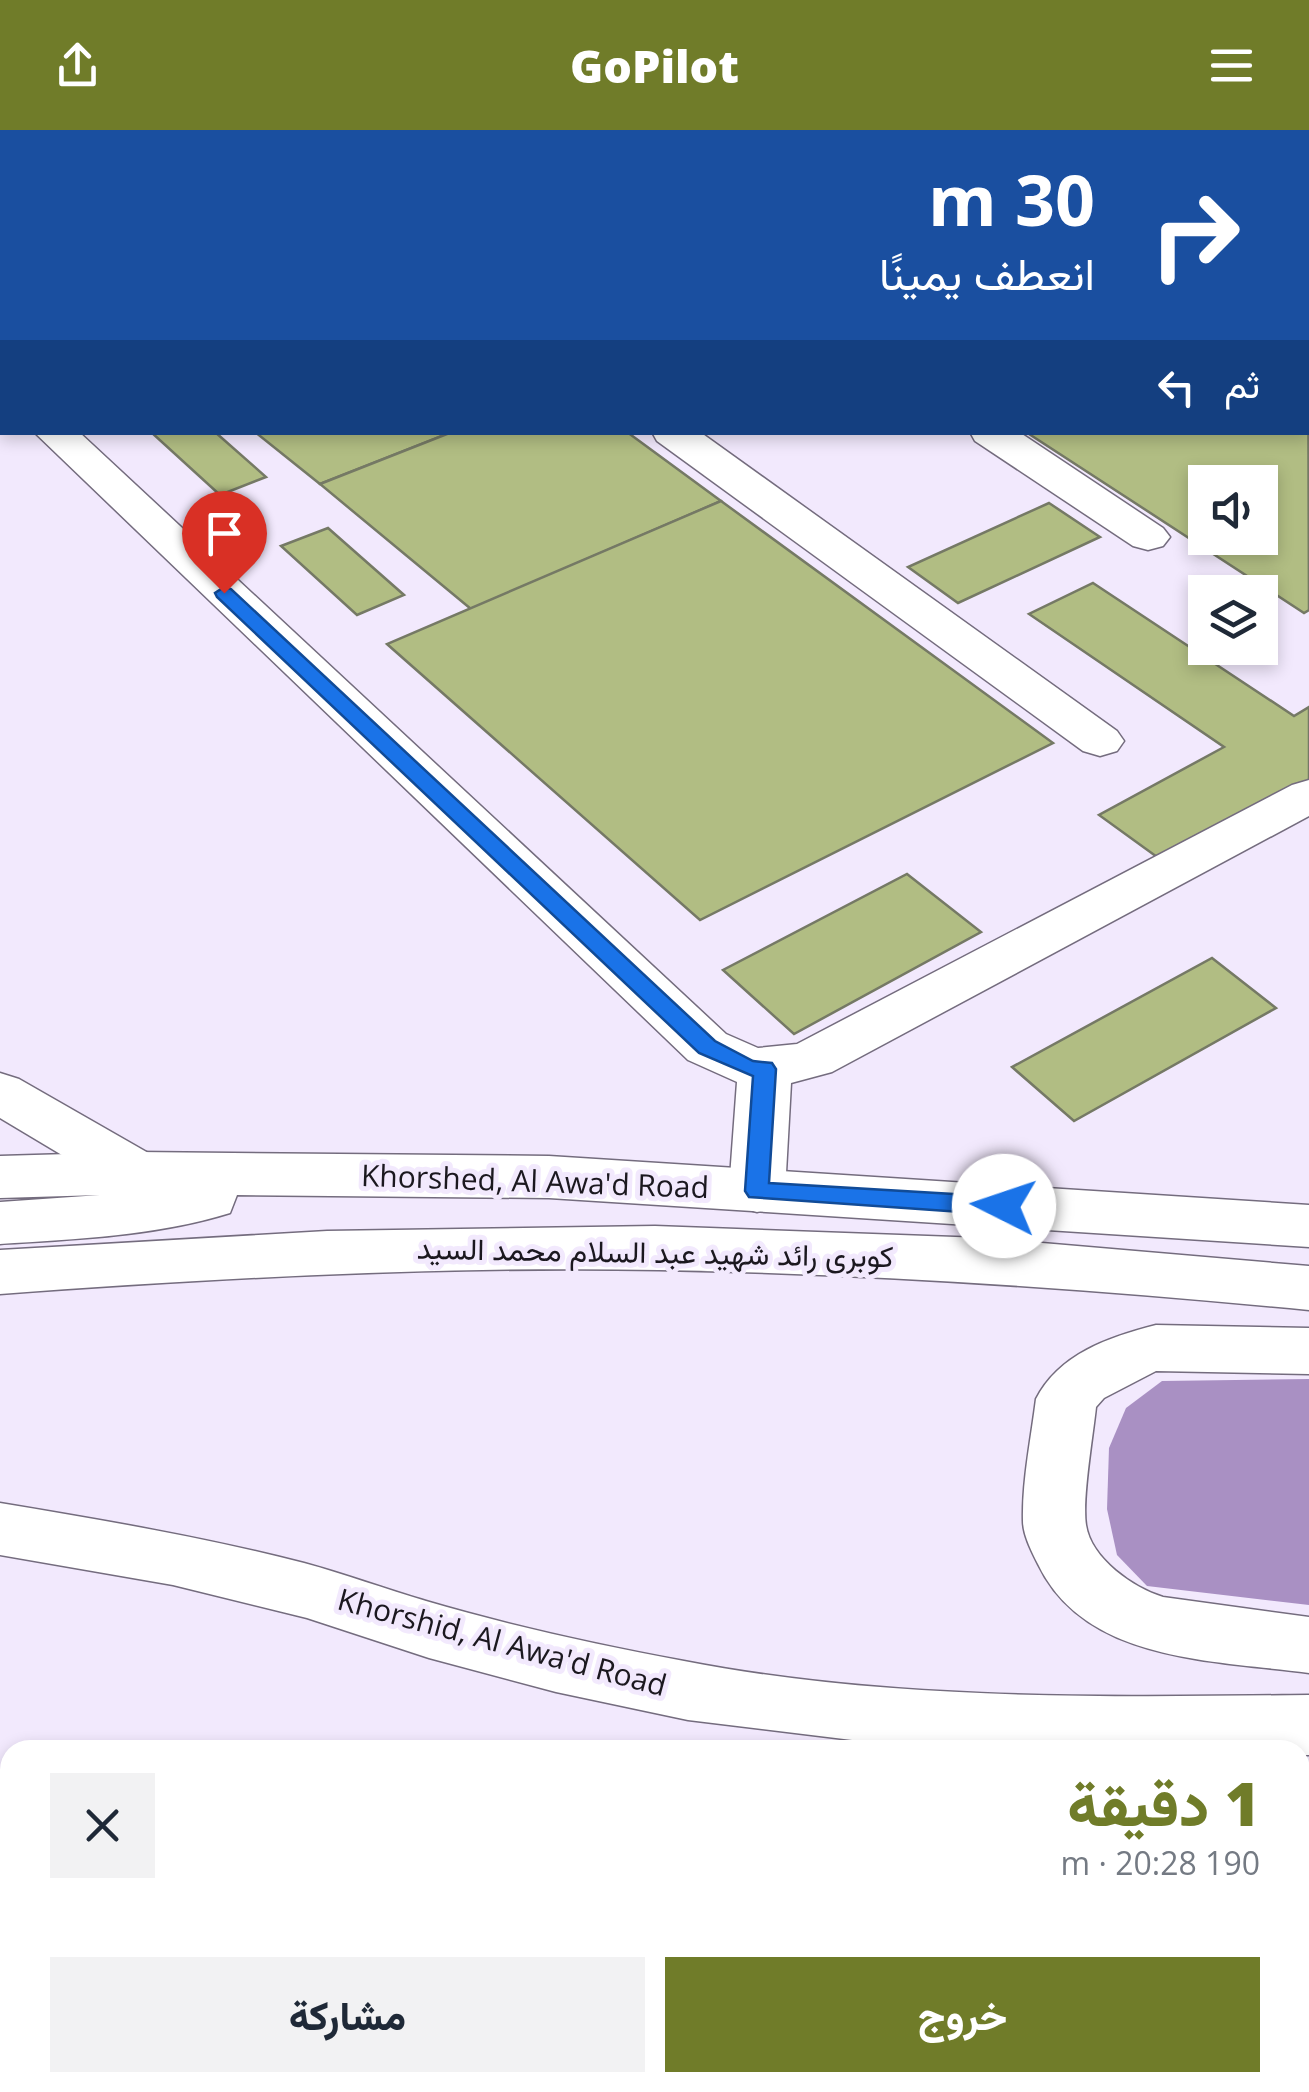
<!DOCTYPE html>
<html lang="ar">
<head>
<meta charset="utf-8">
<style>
  body { margin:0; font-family:"Open Sans",Vazirmatn,sans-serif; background:#f2f2f3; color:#1f2937; direction:rtl; height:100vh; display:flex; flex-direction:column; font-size:38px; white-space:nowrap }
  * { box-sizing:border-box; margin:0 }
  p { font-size:32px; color:#747a83 }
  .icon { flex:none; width:55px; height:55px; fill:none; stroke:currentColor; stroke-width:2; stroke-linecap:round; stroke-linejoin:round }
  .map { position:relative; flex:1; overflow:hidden; direction:ltr }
  .sheet { position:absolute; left:0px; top:1610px; width:1310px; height:352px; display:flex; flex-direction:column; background:#fff; border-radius:30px 30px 0 0; box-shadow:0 5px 15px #0003; direction:rtl }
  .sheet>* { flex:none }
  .top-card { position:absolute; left:0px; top:0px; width:1310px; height:305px; box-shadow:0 5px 15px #0003; direction:rtl; background:#1a4fa0; color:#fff; overflow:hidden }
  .controls { position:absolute; left:1188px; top:335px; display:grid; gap:20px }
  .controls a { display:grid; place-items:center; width:90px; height:90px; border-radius:0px; background:#fff; box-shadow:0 5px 15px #0003; font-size:50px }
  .pin { position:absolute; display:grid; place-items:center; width:85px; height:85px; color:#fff; margin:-102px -42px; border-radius:50% 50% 50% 0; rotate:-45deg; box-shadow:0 0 10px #0007 }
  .pin .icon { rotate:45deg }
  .me { position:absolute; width:110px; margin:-55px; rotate:274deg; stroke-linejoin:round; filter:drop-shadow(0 0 8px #0008) }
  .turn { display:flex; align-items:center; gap:35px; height:210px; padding:0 50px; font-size:45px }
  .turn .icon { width:130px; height:130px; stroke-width:2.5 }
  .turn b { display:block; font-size:70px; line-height:85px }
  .then { display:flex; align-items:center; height:95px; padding:0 50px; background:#0003; gap:20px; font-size:38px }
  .round { display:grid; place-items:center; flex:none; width:105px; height:105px; border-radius:0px; background:#f2f2f3 }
  .headline { display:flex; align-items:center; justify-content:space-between; height:170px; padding:0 50px }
  h1 { font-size:60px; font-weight:800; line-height:75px; color:#707c29 }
  .primary-button { display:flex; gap:20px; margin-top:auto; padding:20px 50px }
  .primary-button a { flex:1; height:115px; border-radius:0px; background:#707c29; color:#fff; font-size:40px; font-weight:800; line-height:115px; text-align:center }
  .primary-button a+a { background:#f2f2f3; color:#1f2937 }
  header { display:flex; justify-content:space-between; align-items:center; height:130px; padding:0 50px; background:#707c29; color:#fff; font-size:45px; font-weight:800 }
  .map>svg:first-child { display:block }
</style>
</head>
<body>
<header><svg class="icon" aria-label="menu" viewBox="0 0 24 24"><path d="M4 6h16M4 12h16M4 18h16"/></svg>GoPilot<svg class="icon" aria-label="share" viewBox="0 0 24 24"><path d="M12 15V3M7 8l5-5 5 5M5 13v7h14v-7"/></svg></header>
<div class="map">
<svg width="1309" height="1962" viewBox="0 0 1309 1962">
  <rect width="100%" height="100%" fill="#f2e9fd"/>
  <!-- water -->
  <polygon fill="#a990c3" points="1309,1249 1309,1475 1147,1456 1117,1425 1107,1379 1109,1318 1126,1278 1162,1251"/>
  <!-- building -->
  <g fill="#b1bd83" stroke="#757965" stroke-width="2.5" fill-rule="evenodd">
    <polygon points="0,0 137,0 140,2 2,2 2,118"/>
    <polygon points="172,0 349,0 342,2"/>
    <polygon points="581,0 974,0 978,2 574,2"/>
    <path d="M1308,188L1309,480L1304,483L1026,302H1308ZM1205,352H1260V408H1205Z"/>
    <polygon points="215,302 266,347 220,365 152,303"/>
    <polygon points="255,302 452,302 320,354"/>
    <polygon points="452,302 627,302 721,371 471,479 320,354"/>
    <polygon points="721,371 1053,613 700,790 387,514"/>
    <polygon points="1049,373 1100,407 958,473 908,437"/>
    <polygon points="328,398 404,465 357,485 281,416"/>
    <polygon points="1093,453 1294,586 1309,577 1309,652 1164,732 1099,685 1224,617 1029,484"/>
    <polygon points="907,744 981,802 794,904 723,840"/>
    <polygon points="1212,828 1276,878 1074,991 1012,937"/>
    <polygon points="1309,1849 1309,1962 1264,1962 1259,1952 1300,1952 1300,1850"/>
  </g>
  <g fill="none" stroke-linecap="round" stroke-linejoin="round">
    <defs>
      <g id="minor">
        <polygon points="511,0 548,0 550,2 513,2"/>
        <polygon points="1016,0 1055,0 1057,2 1018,2"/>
        <polygon points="1308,136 1309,137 1309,161 1308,160"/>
        <polygon points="2,145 2,169 0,170 0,146"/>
        <rect x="0" y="240" width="2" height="26"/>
        <polygon points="34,302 79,302 726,904 758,918 797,914 1292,655 1309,650 1309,686 832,942 791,953 785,1061 777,1076 757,1082 737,1076 729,1061 737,952 688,930"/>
        <polygon points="652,302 700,302 1117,601 1124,611 1117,621 1100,626 1083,621 657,311"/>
        <polygon points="970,302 1019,302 1163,398 1170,407 1163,416 1148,420 1133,416 975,311"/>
        <polygon points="0,943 19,949 157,1028 165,1043 157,1058 137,1064 117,1058 0,988"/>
        <polygon points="1300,1682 1309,1683 1309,1747 1300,1746"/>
        <polygon points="10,1728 10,1794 0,1796 0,1730"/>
        <rect x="93" y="1952" width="74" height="10"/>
        <rect x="322" y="1952" width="74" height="10"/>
        <rect x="468" y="1952" width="74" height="10"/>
        <polygon points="560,1952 634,1952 635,1962 561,1962"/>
        <polygon points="1184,1952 1259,1952 1263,1962 1188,1962"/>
      </g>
      <g id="major">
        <path d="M137,1022L549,1026L1309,1075V1117L549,1068L237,1065L230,1083C156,1106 77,1109 0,1114V1072L100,1065L0,1068V1026Z"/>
        <path d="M655,1096L983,1108L1309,1136V1180C1092,1159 876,1144 659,1140C439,1136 219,1148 0,1164V1120L327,1101Z"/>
        <path d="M1156,1195L1309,1198V1244L1156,1241L1104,1268L1096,1277C1093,1306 1082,1369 1086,1395C1091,1429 1134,1458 1163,1467L1309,1487V1543C1215,1530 1085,1533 1038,1434C1032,1422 1023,1405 1023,1391C1022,1351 1031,1309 1036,1269C1059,1224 1109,1207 1156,1195Z"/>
        <path d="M0,1373C102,1390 203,1407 304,1433C345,1444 385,1459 426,1471C511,1496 598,1515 684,1531C890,1571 1100,1567 1309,1565V1625H1300V1620H934L688,1590L556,1562L429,1528L307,1488L173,1455L0,1425Z"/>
      </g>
    </defs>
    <!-- minor casing -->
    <use href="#minor" stroke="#746c7e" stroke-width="3"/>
    <!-- major casing -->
    <use href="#major" stroke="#746c7e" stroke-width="3"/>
    <!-- minor -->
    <use href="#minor" fill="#fff" fill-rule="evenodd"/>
    <!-- major -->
    <use href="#major" fill="#fff" fill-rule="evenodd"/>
  </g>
  <!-- route -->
  <polygon fill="#1a73e8" stroke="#114b97" stroke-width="2.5" points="224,457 231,459 715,911 753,931 772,933 776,939 769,1053 1004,1067 1016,1076 1013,1082 1004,1085 749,1067 745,1061 753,946 699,923 217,467 215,463"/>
  <g text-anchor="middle" stroke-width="10" stroke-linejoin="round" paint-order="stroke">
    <!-- street labels -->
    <g font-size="30" fill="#1b181f" stroke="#f2e9fd">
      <text transform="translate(535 1052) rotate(2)" y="10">Khorshed, Al Awa'd Road</text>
      <text transform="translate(655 1123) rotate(1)" y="10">كوبرى رائد شهيد عبد السلام محمد السيد</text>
      <text transform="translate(502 1513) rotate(15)" y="10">Khorshid, Al Awa'd Road</text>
    </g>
  </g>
</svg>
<div class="controls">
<a><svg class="icon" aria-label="sound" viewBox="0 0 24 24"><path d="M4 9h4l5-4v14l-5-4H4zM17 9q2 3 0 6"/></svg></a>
<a><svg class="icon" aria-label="layers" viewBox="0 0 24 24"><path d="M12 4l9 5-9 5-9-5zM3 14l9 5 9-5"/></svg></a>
</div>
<div class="pin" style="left:224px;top:463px;background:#d93025"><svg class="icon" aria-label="arrive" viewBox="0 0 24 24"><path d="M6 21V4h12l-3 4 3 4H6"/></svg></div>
<svg class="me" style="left:1004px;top:1076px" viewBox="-20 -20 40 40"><circle r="19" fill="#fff"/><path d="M0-13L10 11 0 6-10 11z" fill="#1a73e8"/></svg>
<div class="top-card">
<div class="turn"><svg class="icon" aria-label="right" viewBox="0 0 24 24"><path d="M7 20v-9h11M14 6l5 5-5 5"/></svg><div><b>30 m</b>انعطف يمينًا</div></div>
<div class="then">ثم<svg class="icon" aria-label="left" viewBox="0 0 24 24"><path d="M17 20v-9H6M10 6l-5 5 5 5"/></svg></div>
</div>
<section class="sheet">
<div class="headline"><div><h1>1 دقيقة</h1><p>190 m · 20:28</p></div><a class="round"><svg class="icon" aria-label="close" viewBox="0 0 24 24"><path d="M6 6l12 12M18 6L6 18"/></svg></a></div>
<div class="primary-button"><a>خروج</a><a>مشاركة</a></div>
</section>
</div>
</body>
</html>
